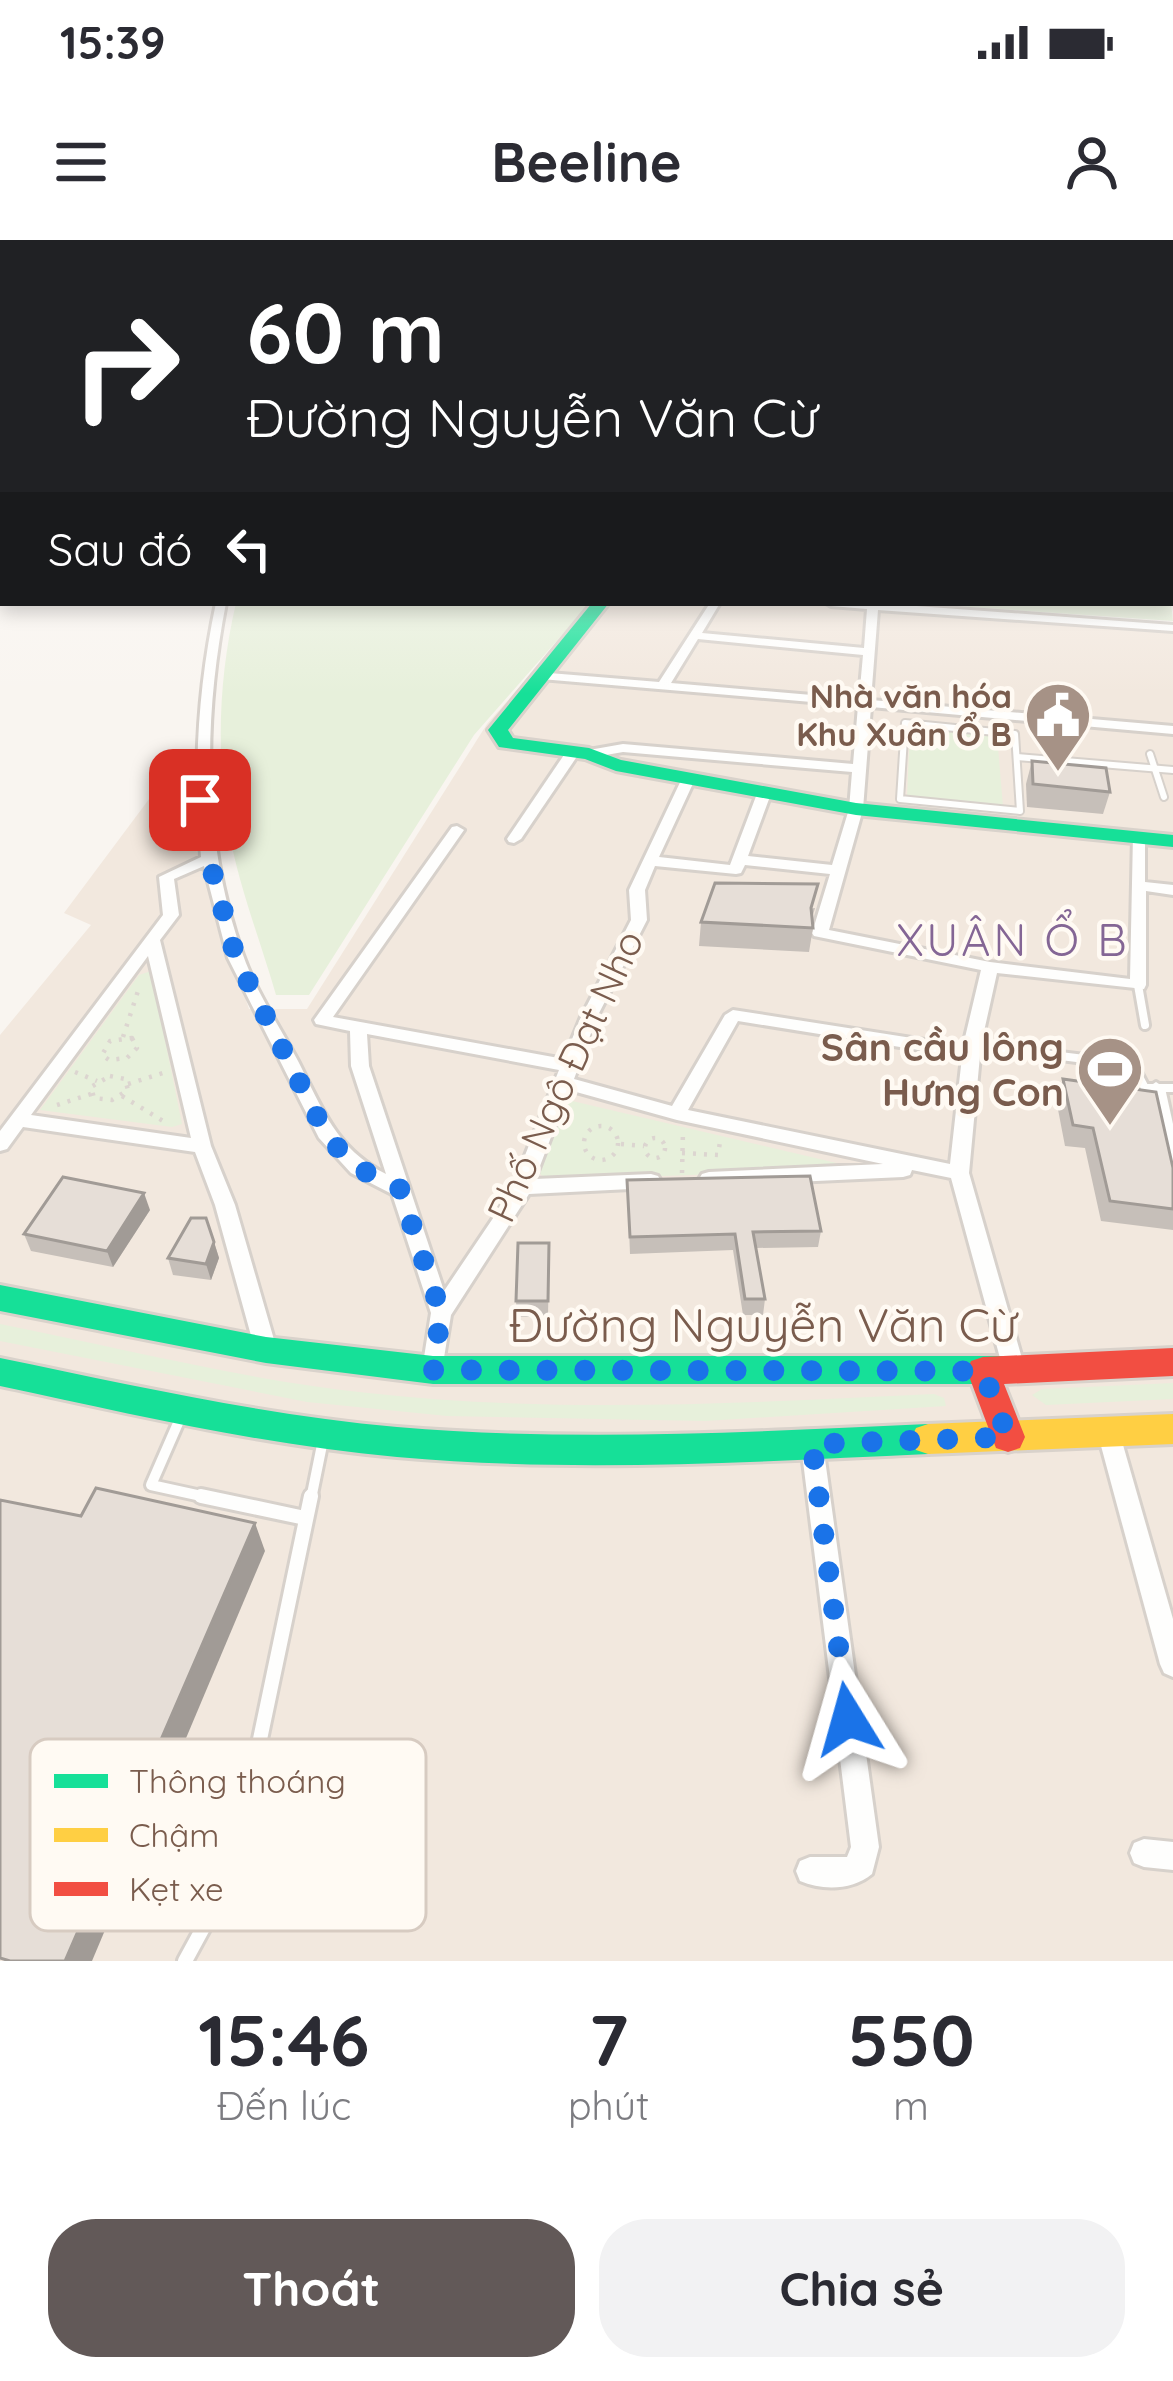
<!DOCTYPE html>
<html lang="vi">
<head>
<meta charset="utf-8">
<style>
  body { margin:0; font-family:Quicksand,sans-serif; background:#f2f2f3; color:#2b2b33; height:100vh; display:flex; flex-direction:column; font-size:45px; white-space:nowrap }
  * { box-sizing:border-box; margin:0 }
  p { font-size:39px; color:#7c7c81 }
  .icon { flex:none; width:66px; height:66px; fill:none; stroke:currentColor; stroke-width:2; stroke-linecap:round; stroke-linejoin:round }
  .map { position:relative; height:1721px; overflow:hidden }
  .sheet { display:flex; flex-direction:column; background:#fff; flex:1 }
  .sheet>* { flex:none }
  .top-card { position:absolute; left:0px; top:0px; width:1173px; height:366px; box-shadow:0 6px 18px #0003; background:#202124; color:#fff; overflow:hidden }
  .pin { position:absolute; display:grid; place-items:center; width:102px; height:102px; color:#fff; margin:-51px; border-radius:24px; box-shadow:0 6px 18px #0006 }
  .me { position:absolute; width:132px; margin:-66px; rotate:352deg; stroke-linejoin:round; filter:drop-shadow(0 0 9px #0008) }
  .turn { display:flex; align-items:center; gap:42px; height:252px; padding:0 48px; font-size:54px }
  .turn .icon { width:156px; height:156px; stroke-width:2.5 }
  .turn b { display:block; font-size:84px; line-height:102px }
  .then { display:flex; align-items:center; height:114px; padding:0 48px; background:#0003; gap:24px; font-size:45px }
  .eta { display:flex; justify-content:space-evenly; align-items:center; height:204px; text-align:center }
  .eta b { font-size:72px; font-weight:700; line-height:84px }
  .button { display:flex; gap:24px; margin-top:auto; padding:24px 48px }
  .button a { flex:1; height:138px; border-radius:48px; background:#625958; color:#fff; font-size:48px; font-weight:700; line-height:138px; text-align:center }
  .button a+a { background:#f2f2f3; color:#2b2b33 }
  .status { display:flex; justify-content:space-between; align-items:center; height:84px; padding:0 60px; background:#fff; direction:ltr }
  .status svg { height:33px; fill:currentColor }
  header { display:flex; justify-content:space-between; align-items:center; height:156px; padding:0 48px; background:#fff; font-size:54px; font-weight:700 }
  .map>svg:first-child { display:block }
</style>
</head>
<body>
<div class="status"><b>15:39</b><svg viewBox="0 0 49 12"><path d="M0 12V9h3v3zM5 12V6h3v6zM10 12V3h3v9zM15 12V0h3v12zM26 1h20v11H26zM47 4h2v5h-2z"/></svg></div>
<header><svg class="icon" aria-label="menu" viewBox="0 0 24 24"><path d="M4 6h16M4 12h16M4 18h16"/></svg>Beeline<svg class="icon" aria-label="person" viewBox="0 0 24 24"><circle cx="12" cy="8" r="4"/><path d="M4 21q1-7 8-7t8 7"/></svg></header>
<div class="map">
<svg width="1173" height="1721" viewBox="0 0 1173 1721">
  <rect width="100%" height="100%" fill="#f9f5f0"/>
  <!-- residential -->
  <polygon fill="#f2e8de" points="594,363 877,363 1173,384 1173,1721 0,1721 0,795 91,685 64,673 176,523 195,606 249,769 307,769 487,484"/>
  <!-- green -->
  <g fill="#e7f0db">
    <polygon points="1170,355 1173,381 911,363 1170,363"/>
    <path d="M236,363H590L474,495L309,755H276C260,699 237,642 228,585C216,510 219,436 236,363Z"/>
    <polygon points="910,487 997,495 1003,567 907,558"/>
    <polygon points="151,731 182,884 172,887 40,870 139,735"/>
    <polygon points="568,860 862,929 547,940 539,933"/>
    <path d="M0,1084C122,1108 244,1140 368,1153C556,1174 745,1163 934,1154L944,1158L946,1166L705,1181L447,1176L307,1162L0,1101Z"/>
    <polygon points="1173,1143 1173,1159 1046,1165 1032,1155 1042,1149"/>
  </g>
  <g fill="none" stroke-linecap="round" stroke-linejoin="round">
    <defs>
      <g id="lane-far3">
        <polyline points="1057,480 1061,522"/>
        <polygon points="905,483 1015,494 1020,571 900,559"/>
        <polyline points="1150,514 1164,557"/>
        <polyline points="1017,517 1173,530"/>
      </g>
      <g id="lane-far2">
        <polyline points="1138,745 1145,785"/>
        <polyline points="972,805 1133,825 1145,848 1173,848"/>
      </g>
      <g id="lane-far1">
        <polyline points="182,1174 151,1245 215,1259"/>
        <polyline points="311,1259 323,1200"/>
      </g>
      <g id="lane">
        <polyline points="201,1256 305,1278"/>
        <polyline points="185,1721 203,1688 259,1504 311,1256"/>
      </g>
      <g id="street">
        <rect x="1170" y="307" width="3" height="6"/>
        <rect x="0" y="312" width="3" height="6"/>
        <path d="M216,363H226C203,481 202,601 243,715C256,752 280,787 298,821C322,868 336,909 386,934L351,826L350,791L316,784L314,780L452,587L457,586L464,590L333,777L564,819L581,777L631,680L629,650L684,534L689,533L696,537L659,617L730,625L758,551L765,547L772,551L748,616L832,625L849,569L852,532L623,512L589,518L582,514L589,510L623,504L853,524L858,466L541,439L537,438V432L659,442L710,363H720L702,393L864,408L867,369L831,366L826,363H876L1173,385V391L878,370L871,460L1173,486V494L871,467L863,569L829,690L990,722L1130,739L1133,595L1138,594L1145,598V642L1173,645V655L1146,651V745L1144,749L997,733L981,805L969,933L1025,1129L1022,1135L1014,1138L1006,1135L1003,1129L951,938L912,930L910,935L903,937L709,946L702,944L699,939L702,934L709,932L883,924L677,880L569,850L535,939L651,934L658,936L661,941L658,946L651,948L529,954L451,1075L441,1136L433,1139L425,1136L422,1130L431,1073L392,954L351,933L319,898L228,718L204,626L174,639L179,675L160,700L211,906L235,965L277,1110L274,1116L266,1119L258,1116L255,1110L215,965L195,912L23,887L7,909L0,911V891L163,675L159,637L201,617C193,531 198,447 216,363ZM698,399L863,415L859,459L671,443ZM745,625L830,634L812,693L814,696L981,730L963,806L733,770L725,775L672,866L574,839L597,777L647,680L645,650L655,626L736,634L741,633ZM148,716L191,898L31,875ZM738,781L962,817L950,924L688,870ZM367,794L559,830L510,953L444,1051L369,826Z"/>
        <polygon points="573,508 580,512 521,599 514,603 509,602 507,599 568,509"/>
        <polygon points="1156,842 1165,848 1173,884 1173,933 1166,931 1164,926 1147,848"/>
        <polygon points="1108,1181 1116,1184 1119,1191 1173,1379 1173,1437 1164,1433 1160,1424 1097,1191 1100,1184"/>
        <path d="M812,1195L820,1198L823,1205L879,1607L872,1634C853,1650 823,1651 800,1641L796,1631L800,1621L810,1617H847L851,1607L801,1205L804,1198Z"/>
        <polygon points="1144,1599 1173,1602 1173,1630 1144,1627 1134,1623 1130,1613 1134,1603"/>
      </g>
      <g id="fast">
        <polygon points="592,363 609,363 508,490 513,498 589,508 621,520 856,563 1173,595 1173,607 856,575 616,531 585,519 499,507 488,490"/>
        <polygon points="0,1045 266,1097 433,1116 1002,1116 1014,1120 1018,1130 1014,1140 1002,1144 433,1144 266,1123 0,1071"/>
        <path d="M0,1118C131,1145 263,1175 397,1187C574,1202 751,1192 928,1184L940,1188L945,1199L940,1210L928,1214C751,1222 573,1233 397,1217C263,1205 131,1174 0,1146Z"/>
      </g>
      <polygon id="slow" points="1173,1174 1173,1204 928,1214 916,1210 911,1199 916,1188 928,1184"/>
      <g id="jam">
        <polygon points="3,233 3,243 0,244 0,234"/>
        <polygon points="1173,1108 1173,1136 1004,1144 1025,1197 1020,1208 1008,1212 996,1208 967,1131 971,1121 983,1117"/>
      </g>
    </defs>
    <!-- lane-far3 casing -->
    <use href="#lane-far3" stroke="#d7d1cb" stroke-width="10"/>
    <!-- lane-far2 casing -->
    <use href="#lane-far2" stroke="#d7d1cb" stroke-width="14"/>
    <!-- lane-far1 casing -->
    <use href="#lane-far1" stroke="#d7d1cb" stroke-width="16"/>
    <!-- lane casing -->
    <use href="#lane" stroke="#d7d1cb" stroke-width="20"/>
    <!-- street casing -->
    <use href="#street" stroke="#d7d1cb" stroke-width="6"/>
    <!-- fast casing -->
    <use href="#fast" stroke="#d9d2cb" stroke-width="6"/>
    <!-- slow casing -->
    <use href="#slow" stroke="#d9d2cb" stroke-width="6"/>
    <!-- jam casing -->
    <use href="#jam" stroke="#d9d2cb" stroke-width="6"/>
    <!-- path -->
    <g stroke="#dcd5d0" stroke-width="4.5" stroke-dasharray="3 8" stroke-linecap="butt">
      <polyline points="123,797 138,751"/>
      <polygon points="132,798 137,808 127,818 109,820 102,815 110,801"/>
      <polyline points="75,832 97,841"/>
      <polygon points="110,836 125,839 128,850 112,860 94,858 91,847"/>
      <polyline points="128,844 163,833"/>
      <polyline points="122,856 163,881"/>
      <polyline points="57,865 91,854"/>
      <circle cx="601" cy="903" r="17"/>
      <circle cx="655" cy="908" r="10"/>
      <polyline points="621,904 644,906"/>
      <polyline points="682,913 718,915 720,902"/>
      <polyline points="682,933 683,891"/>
    </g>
    <!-- lane-far3 -->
    <use href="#lane-far3" stroke="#fefefd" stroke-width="6"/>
    <!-- lane-far2 -->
    <use href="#lane-far2" stroke="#fefefd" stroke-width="8"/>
    <!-- lane-far1 -->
    <use href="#lane-far1" stroke="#fefefd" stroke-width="10"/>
    <!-- lane -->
    <use href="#lane" stroke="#fefefd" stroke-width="14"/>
    <!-- street -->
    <use href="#street" fill="#fefefd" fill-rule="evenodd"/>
    <!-- fast -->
    <use href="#fast" fill="#16e098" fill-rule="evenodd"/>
    <!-- slow -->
    <use href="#slow" fill="#ffcf43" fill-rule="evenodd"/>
    <!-- jam -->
    <use href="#jam" fill="#f24e42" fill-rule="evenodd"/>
  </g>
  <!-- wall -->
  <g fill="#c6bfb9">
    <polygon points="1032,521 1110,552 1103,574 1027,567 1026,544"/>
    <polygon points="815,668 812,678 813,688 809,712 699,706 701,682"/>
    <polygon points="1063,839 1173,928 1173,990 1101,981 1085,908 1065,906 1056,859"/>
    <polygon points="627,940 821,991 818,1007 756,1008 765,1059 763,1075 743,1075 733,1010 630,1014"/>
    <polygon points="150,970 113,1027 31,1011 24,994"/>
    <polygon points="214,1002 219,1018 211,1040 173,1035 168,1018"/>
    <polygon points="549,1019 548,1077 517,1077 516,1061"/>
  </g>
  <!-- shaded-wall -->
  <g fill="#a19b96">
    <polygon points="144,953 150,970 113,1027 107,1011"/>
    <polygon points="214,1002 219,1018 211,1040 206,1024"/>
    <polygon points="255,1283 265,1311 92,1721 65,1721"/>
  </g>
  <!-- building -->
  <g fill="#e6ded7" stroke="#a19b96" stroke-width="3">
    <polygon points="1032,521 1106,528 1110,552 1033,544"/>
    <polygon points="715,643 818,644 811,668 813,688 701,682"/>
    <polygon points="1063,839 1156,852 1173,928 1173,969 1110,961 1093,888 1073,885"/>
    <polygon points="810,936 821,991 753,992 765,1059 745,1059 735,994 630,997 627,940"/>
    <polygon points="63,937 144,953 107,1011 24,994"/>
    <polygon points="191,978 206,978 214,1002 206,1024 168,1018"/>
    <polygon points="518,1003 549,1003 548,1061 516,1061"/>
    <polygon points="96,1248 255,1283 65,1721 10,1721 0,1718 0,1260 81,1276"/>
  </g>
  <!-- sky -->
  <linearGradient id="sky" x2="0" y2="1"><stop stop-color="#9ec9e9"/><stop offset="0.47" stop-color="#fcfaf8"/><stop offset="1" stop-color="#fcfaf8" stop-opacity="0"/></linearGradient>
  <rect width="1173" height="454" fill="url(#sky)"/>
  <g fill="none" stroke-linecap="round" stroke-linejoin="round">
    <!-- route -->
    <polyline stroke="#1a73e8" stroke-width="21" stroke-dasharray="0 37.8" points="200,560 209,619 236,718 328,898 358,928 400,949 441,1073 433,1130 983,1131 1008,1197 812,1204 848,1479"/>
  </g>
  <!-- icons -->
  <defs>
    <symbol id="civic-pin" viewBox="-11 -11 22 30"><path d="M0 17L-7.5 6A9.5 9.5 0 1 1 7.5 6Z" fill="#a69286" stroke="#fffaf3"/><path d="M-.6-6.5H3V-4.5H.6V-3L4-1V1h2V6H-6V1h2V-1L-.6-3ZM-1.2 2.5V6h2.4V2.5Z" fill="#fff"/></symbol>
    <symbol id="stadium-pin" viewBox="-11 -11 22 30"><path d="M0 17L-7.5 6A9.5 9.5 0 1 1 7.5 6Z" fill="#a69286" stroke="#fffaf3"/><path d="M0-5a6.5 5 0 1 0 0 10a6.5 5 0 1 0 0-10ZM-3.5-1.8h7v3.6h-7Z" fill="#fff"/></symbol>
  </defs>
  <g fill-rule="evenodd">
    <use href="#civic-pin" x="1020" y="437" width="76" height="104"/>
    <use href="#stadium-pin" x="1072" y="791" width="76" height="104"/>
  </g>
  <g text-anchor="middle" stroke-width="9" stroke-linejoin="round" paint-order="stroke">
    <!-- far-poi labels -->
    <g font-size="33" font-weight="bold" fill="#7a5c4d" stroke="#fffaf3" text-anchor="end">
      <text x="1012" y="468">Nhà văn hóa<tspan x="1012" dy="38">Khu Xuân Ổ B</tspan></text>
    </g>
    <!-- poi labels -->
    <g font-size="39" font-weight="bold" fill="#7a5c4d" stroke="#fffaf3" text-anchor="end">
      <text x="1064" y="821">Sân cầu lông<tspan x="1064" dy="45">Hưng Con</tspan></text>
    </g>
    <!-- street labels -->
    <g font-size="39" fill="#7a5c4d" stroke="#fffaf3">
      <text transform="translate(565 836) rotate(-65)" y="14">Phố Ngô Đạt Nho</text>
    </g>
    <!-- quarter labels -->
    <g font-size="45" letter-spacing="3" fill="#846695" stroke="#fffaf3">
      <text x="1013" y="716">XUÂN Ổ B</text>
    </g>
    <!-- near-street labels -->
    <g font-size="48" fill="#7a5c4d" stroke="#fffaf3">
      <text x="763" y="1102">Đường Nguyễn Văn Cừ</text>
    </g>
  </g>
  <!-- legend -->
  <rect x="30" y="1499" width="396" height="192" rx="18" fill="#fffaf3" stroke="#d7cbc1" stroke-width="3"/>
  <rect x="54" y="1534" width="54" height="14" fill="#16e098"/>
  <rect x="54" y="1588" width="54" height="14" fill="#ffcf43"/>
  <rect x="54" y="1642" width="54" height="14" fill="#f24e42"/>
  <g font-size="33" fill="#7a5c4d">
    <text x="129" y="1553">Thông thoáng</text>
    <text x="129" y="1607">Chậm</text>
    <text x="129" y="1661">Kẹt xe</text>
  </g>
</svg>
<div class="pin" style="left:200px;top:560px;background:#d93025"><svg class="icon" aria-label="arrive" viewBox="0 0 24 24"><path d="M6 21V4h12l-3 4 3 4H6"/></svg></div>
<svg class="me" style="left:848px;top:1479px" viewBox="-20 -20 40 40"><path d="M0-17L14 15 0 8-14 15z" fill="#1a73e8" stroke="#fff" stroke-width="4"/></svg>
<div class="top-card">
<div class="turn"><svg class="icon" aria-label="right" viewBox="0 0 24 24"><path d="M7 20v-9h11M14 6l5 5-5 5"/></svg><div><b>60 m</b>Đường Nguyễn Văn Cừ</div></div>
<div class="then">Sau đó<svg class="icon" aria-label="left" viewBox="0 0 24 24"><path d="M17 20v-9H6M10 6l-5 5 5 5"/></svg></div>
</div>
</div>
<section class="sheet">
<div class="eta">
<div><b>15:46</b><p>Đến lúc</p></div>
<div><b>7</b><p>phút</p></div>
<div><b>550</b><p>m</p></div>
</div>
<div class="button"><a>Thoát</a><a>Chia sẻ</a></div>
</section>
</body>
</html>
